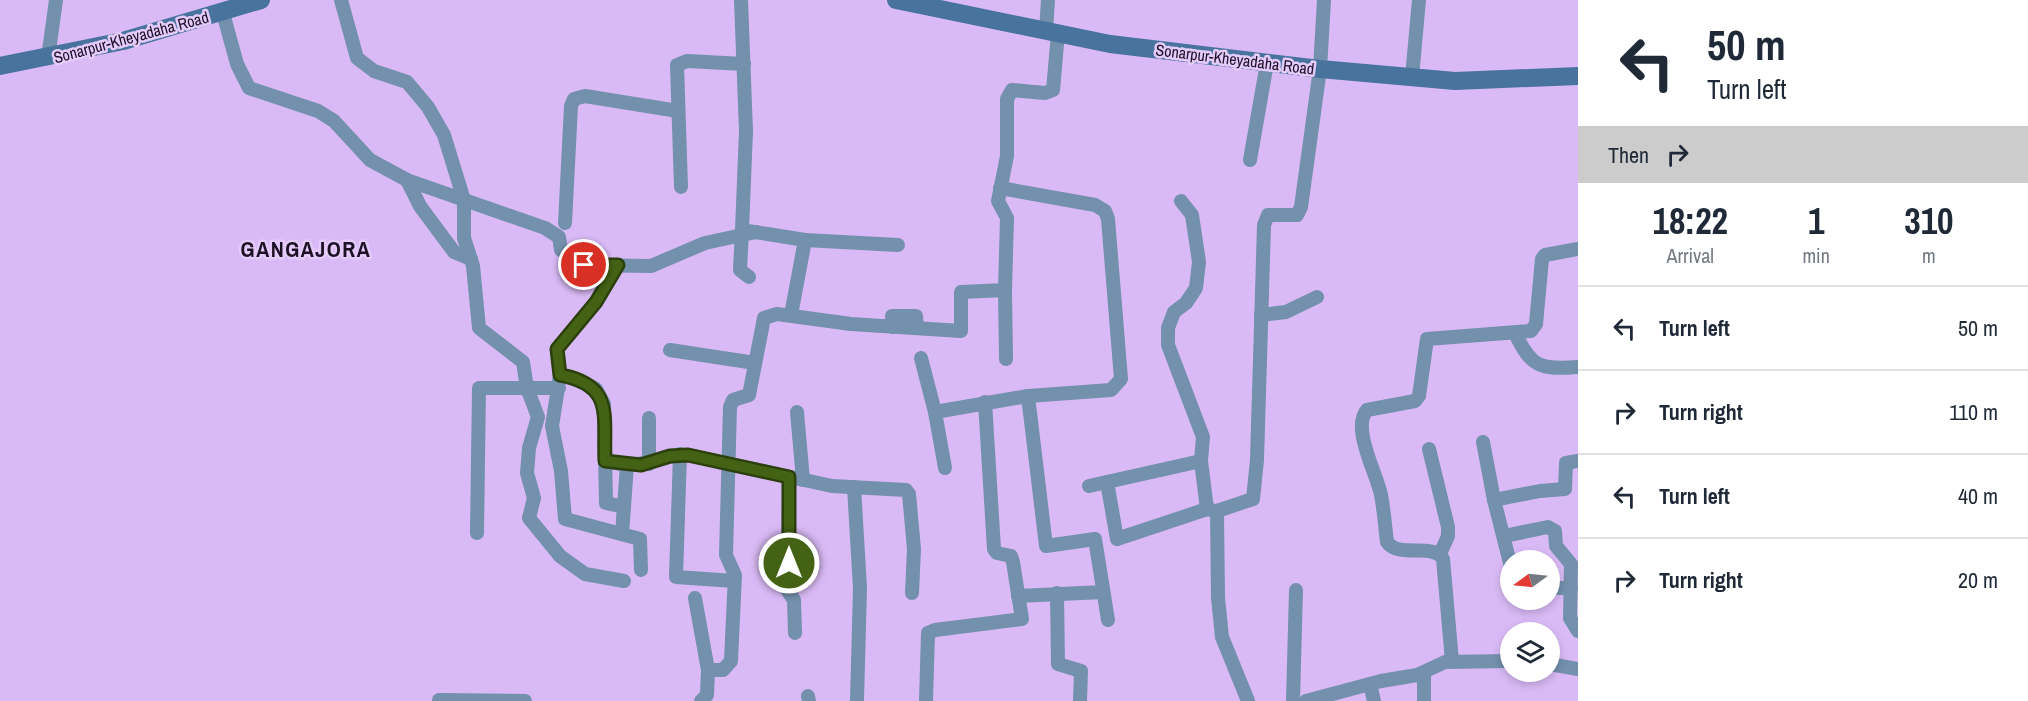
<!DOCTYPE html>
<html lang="en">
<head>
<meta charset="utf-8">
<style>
  body { margin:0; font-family:"Archivo Narrow",sans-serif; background:#f6f6f7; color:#1f2937; height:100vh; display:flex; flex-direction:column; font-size:22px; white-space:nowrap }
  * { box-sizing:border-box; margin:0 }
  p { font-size:20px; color:#747a83 }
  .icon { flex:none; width:33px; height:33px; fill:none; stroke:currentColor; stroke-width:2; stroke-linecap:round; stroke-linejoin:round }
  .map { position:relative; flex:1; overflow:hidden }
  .details { display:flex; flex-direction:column; background:#fff; width:450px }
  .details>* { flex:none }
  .guide { background:#fff; color:#1f2937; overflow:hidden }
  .needle { width:39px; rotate:255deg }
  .tools { position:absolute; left:1500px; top:550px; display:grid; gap:12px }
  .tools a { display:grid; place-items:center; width:60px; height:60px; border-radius:50%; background:#fff; box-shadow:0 3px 9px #0003; font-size:30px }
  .pin { position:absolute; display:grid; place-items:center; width:51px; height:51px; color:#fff; margin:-26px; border:3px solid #fff; border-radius:50%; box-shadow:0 2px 6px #0007 }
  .me { position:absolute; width:66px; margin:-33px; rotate:0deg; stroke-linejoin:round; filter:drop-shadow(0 0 4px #0008) }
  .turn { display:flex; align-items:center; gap:21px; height:126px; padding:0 30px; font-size:27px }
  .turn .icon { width:78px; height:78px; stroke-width:2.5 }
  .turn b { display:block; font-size:42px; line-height:51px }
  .then { display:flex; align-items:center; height:57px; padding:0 30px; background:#0003; gap:12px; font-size:22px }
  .eta { display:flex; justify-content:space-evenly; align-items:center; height:102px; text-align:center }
  .eta b { font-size:36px; font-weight:800; line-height:42px }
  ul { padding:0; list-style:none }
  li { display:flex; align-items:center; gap:18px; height:84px; padding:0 30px; border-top:2px solid #e0e1e3 }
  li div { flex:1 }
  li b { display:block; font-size:22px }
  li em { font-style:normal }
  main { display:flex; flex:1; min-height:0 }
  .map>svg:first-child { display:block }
</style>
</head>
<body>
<main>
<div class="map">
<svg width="1578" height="701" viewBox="0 0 1578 701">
  <rect width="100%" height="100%" fill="#dabaf6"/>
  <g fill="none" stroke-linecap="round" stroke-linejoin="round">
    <!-- street -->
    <g stroke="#7390ad" stroke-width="14">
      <polyline points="341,0 357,58 374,71 407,82 428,107 444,135 464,200 464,238 473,266 479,328 523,362 527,388 538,417 529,448 527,473 534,498 529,518 560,556 585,574 624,581"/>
      <polyline points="741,0 746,131 742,230 805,240 898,245"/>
      <polyline points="223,13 237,64 249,88 318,111 334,121 370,160 407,180 545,228 559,237 561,250 584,265 651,266 705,243 756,232"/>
      <polyline points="1046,31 1048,0"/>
      <polyline points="48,58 56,0"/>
      <polyline points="1412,77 1419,0"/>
      <polyline points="1250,160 1267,63"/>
      <polyline points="407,180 420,206 454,252 471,259"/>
      <polyline points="681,187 677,65 687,61 744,64"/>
      <polyline points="1181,201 1192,215 1199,262 1196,288 1186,303 1174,312 1168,328 1168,345 1203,437 1201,461 1207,509"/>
      <polyline points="565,223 571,106 574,99 585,96 678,111"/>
      <polyline points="742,230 740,270 749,277"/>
      <polyline points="1005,290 1006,359"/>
      <polyline points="791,315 805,240"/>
      <polyline points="1261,315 1286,312 1317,297"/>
      <polyline points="893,327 892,316 916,316 917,328"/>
      <path d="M1515,333C1531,367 1540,370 1578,367"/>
      <polyline points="670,350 755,363"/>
      <polyline points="921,358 935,412 945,468"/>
      <polyline points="560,375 557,349 596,302 618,265"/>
      <polyline points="1028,396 1046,546 1095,539 1108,620"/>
      <polyline points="797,412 803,480"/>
      <polyline points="935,412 1028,396 1111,390 1121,379 1108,219 1105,211 1095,205 1000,188"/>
      <polyline points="1483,442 1494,500 1510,563"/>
      <polyline points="1429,449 1448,527 1448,536 1440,554"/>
      <polyline points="680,454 676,577 734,581"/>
      <polyline points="605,461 627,465 622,534"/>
      <polyline points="649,464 649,418"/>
      <path d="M627,465C649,465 666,454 688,455L832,486L906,490L909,494L914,549L912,593"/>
      <polyline points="789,477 788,591 794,600 795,633"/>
      <polyline points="1107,482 1117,539 1207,509 1215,511"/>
      <polyline points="1089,486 1201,461"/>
      <polyline points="854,487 860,588 857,701"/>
      <polyline points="1494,500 1540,491 1565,489 1566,463 1578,461"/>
      <polyline points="624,507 606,503 604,404 596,389 572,377 560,375 552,426 561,471 565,519 640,539 641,570"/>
      <polyline points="477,533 479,388 559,388"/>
      <polyline points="1504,536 1548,527 1555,531 1556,546 1571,564 1570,618 1578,631"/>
      <polyline points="1550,588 1571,588"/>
      <polyline points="1057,593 1058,664 1081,671 1080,701"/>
      <polyline points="1018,596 1103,592"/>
      <polyline points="695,598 708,670 707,695 701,701"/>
      <path d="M1452,661L1443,559C1433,542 1399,559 1387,542C1385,526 1384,510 1381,495C1377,474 1351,428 1367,410L1415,401L1419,396L1427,339L1531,331L1536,324L1542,259L1545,255L1578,249"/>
      <polyline points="1550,664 1578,669"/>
      <polyline points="708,670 723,670 731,661 735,575 726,555 730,407 733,400 749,395 764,318 777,314 851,324 961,331 961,292 1005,290 1007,218 998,201 1007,156 1007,99 1012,90 1045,93 1053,90 1058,33"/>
      <polyline points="1424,673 1424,701"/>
      <polyline points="1370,684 1374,701"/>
      <polyline points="808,696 809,701"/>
      <polyline points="439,700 525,701"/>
      <polyline points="926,701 928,633 935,630 1022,619 1013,562 1011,556 997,553 994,549 985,402"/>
      <polyline points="1248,701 1222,637 1218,598 1217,511 1253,499 1257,460 1264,225 1268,215 1297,215 1301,207 1320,69 1324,0"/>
      <polyline points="1293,701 1296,590"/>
      <polyline points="1306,701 1381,681 1417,675 1445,662 1510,661"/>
    </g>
    <!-- secondary -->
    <g stroke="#47739d" stroke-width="18">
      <polyline points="896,0 1110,44 1320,69 1455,81 1578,76"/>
      <polyline points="0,66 123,41 261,0"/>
    </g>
  </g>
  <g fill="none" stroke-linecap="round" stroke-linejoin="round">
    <defs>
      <path id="route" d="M584,265H618L596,302L557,349L560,375C615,385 603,416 605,461L641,465L670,456L688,455L789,477V563"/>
    </defs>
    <!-- route casing -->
    <use href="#route" stroke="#2c400d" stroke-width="15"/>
    <!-- route -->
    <use href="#route" stroke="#446214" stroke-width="10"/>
  </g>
  <g text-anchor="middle" stroke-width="5" stroke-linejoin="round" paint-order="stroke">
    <!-- street labels -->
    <g font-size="16" fill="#1d1126" stroke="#e4cbfb">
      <text transform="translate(131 37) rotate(-15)" y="6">Sonarpur-Kheyadaha Road</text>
      <text transform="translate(1235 59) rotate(7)" y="6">Sonarpur-Kheyadaha Road</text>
    </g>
    <!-- district labels -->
    <g font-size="22" font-weight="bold" letter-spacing="1.5" fill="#1d1126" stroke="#e4cbfb">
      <text x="306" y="257">GANGAJORA</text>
    </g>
  </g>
</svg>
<div class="tools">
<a><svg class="needle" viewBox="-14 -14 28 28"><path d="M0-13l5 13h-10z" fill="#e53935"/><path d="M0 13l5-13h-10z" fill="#747a83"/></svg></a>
<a><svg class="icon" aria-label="layers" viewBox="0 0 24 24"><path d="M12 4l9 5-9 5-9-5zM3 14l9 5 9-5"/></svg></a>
</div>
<div class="pin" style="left:584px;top:265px;background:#d93025"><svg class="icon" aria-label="arrive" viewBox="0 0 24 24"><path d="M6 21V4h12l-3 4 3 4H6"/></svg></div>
<svg class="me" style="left:789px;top:563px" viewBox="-20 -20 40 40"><circle r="17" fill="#446214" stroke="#fff" stroke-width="3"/><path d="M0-11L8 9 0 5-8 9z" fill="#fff"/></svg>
</div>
<section class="details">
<div class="guide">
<div class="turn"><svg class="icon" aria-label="left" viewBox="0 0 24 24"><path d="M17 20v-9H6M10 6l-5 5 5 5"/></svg><div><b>50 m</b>Turn left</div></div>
<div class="then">Then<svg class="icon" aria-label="right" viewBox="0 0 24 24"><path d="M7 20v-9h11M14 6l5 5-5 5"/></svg></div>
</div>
<div class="eta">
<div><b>18:22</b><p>Arrival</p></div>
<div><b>1</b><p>min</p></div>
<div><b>310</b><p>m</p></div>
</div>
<ul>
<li><svg class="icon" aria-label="left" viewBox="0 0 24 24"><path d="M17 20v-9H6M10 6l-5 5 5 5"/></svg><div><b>Turn left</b></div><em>50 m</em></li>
<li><svg class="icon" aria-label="right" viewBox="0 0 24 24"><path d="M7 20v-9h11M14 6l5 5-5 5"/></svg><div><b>Turn right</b></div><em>110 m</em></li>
<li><svg class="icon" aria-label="left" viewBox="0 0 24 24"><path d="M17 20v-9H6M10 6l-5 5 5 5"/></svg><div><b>Turn left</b></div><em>40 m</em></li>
<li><svg class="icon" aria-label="right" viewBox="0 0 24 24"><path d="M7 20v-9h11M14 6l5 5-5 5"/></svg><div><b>Turn right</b></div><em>20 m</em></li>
</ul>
</section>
</main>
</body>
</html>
